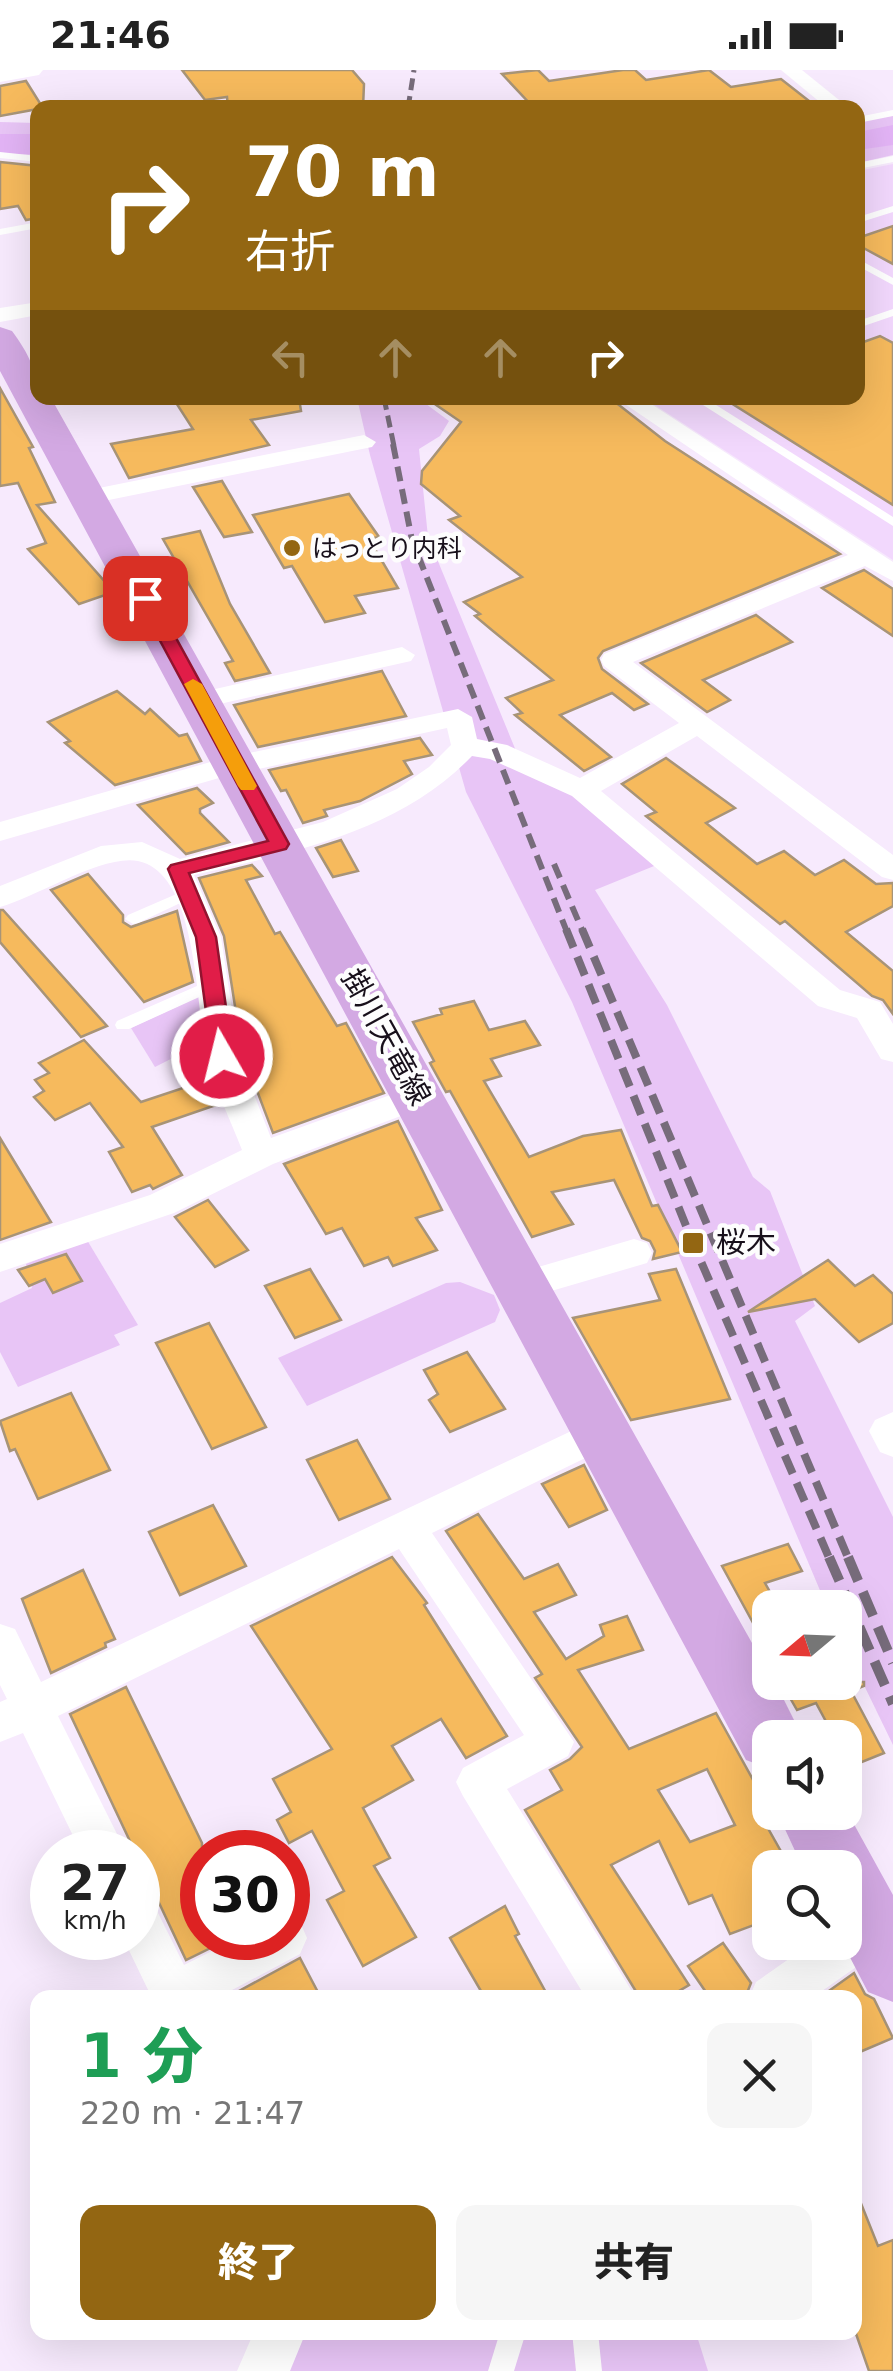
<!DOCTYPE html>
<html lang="ja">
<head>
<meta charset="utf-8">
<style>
  body { margin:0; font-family:"DejaVu Sans","Noto Sans JP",sans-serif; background:#f6f6f6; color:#222; height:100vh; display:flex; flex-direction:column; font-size:38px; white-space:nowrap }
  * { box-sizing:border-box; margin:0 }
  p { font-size:32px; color:#767676 }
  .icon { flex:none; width:55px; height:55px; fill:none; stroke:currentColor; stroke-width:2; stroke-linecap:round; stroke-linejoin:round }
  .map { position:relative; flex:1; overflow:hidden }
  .drawer { position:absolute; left:30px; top:1920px; width:832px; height:350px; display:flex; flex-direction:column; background:#fff; border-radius:20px; box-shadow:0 10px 40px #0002 }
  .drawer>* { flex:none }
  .banner { position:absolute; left:30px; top:30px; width:835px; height:305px; border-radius:20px; box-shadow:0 10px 40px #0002; background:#936612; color:#fff; overflow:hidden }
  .needle { width:65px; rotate:251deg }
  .buttons { position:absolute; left:752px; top:1520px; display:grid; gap:20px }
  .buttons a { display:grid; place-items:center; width:110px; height:110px; border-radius:20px; background:#fff; box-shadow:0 10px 40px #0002; font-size:50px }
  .speed { position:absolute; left:30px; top:1760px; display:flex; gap:20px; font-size:50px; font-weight:700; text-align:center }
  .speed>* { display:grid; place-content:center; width:130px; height:130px; border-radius:50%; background:#fff; box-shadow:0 10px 40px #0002; line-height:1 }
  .speed small { font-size:25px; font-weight:400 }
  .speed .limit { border:15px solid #d22; background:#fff; color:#111 }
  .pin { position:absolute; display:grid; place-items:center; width:85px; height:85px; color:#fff; margin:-42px; border-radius:20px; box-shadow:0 5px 15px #0006 }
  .me { position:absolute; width:110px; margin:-55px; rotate:352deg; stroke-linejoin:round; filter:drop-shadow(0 0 8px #0008) }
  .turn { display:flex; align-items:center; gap:35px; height:210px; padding:0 50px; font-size:45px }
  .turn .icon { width:130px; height:130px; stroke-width:2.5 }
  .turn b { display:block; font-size:70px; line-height:85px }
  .lanes { display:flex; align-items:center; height:95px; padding:0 50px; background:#0003; justify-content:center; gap:50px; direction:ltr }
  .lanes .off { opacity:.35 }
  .round { display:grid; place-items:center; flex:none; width:105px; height:105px; border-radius:20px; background:#f6f6f6 }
  .headline { display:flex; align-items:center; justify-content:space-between; height:170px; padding:0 50px }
  h1 { font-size:60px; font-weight:800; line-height:75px; color:#1e9e55 }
  .cta { display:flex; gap:20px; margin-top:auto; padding:20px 50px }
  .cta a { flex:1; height:115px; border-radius:20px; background:#936612; color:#fff; font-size:40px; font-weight:800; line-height:115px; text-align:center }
  .cta a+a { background:#f6f6f6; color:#222 }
  .status { display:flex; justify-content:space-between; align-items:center; height:70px; padding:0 50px; background:#fff; direction:ltr }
  .status svg { height:28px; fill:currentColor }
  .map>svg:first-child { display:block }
</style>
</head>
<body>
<div class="status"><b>21:46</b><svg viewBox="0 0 49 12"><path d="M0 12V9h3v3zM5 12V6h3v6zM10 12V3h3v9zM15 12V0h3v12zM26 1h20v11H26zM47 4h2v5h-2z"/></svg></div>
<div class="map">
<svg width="893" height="2301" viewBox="0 0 893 2301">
  <rect width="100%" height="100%" fill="#f7eafd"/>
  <!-- built -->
  <polygon fill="#f2d8fd" points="893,94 893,490 644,328 858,328 858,101"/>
  <!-- green -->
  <g fill="#e8c5f6">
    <polygon points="893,42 893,85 858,93 858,50"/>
    <polygon points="0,52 37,53 37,88 0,83"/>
    <polygon points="357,328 418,328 449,351 440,366 419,379 428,467 521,693 582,720 659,794 595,820 667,935 753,1107 770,1121 815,1236 795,1251 893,1447 893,1675 845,1576 845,1538 827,1537 572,932 466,722 370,385"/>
    <polygon points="202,925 210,969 155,997 131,958"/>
    <polygon points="87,1170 138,1255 114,1265 120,1275 18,1317 0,1282 0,1233 32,1218 26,1194"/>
    <polygon points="460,1212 494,1225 500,1240 495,1252 307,1336 278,1288 446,1213"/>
    <polygon points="257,2262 696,2263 708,2301 242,2301"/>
  </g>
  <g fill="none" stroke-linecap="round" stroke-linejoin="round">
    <!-- river -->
    <g fill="#e3b4f6" fill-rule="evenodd">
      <polygon points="893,55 893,75 858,80 858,62"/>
      <rect x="0" y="64" width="38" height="20"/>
    </g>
  </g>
  <!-- building -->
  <g fill="#f6ba5d" stroke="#a89477" stroke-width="2.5" fill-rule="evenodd">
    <polygon points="182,0 352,0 364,14 363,38 228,38 227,27 205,30"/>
    <polygon points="538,0 549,11 623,0 635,0 646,10 709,0 731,17 781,9 818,38 534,38 502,4"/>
    <polygon points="26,11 43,38 0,46 0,16"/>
    <polygon points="0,92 38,96 38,148 26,150 18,136 0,139"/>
    <polygon points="893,156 893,194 858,175 858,168"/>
    <polygon points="880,266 893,273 893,435 723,328 858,328 858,274"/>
    <polygon points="0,318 33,377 29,378 55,432 37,435 114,522 79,534 28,479 46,473 18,413 0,416"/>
    <polygon points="173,328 299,328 301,341 251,350 269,375 129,408 111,374 193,359"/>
    <polygon points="426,328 610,328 665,371 840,484 603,581 598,588 602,599 648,634 634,640 612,623 560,645 611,687 584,701 515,645 522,643 506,628 553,610 493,561 475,546 480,544 464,532 522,507 449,450 460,446 421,414 422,401 461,352"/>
    <polygon points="222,411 252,462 224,467 193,417"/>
    <polygon points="349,424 379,467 369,469 398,518 355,526 365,543 325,552 292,496 284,498 253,445"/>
    <polygon points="200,461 230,534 270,603 235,611 225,593 233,591 163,469"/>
    <polygon points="864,500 893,519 893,566 822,518"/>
    <polygon points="756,545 792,572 703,610 730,630 707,642 641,593"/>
    <polygon points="382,601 406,646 258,677 234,635"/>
    <polygon points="117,621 145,644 150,639 179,666 187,664 201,691 115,715 65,673 70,671 48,652"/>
    <polygon points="420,668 432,685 404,691 412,704 360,731 324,740 327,746 303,753 286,720 281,721 269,700"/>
    <polygon points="666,688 735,738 706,753 757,794 784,781 815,805 844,790 876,814 893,813 893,836 846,862 893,901 893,944 883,930 872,926 785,851 780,854 646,746 656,742 622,714"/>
    <polygon points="197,718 213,733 200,739 200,743 229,772 186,784 138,735"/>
    <polygon points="341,770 358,801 333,807 316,778"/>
    <polygon points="252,795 262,806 246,810 275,864 280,862 337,956 346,953 384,1023 273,1063 242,981 224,866 199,808"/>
    <polygon points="88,804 123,845 123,852 131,857 177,841 193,912 144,932 51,820"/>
    <polygon points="0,840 3,840 107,956 81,967 0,872"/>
    <polygon points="474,931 489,960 525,951 540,975 491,989 501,1006 484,1011 529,1087 583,1066 621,1060 652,1136 658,1135 682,1182 653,1189 655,1181 650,1171 642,1168 614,1110 552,1122 573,1154 532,1167 450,1021 446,1022 430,993 434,991 413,952 442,944 440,939"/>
    <polygon points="84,970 141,1032 210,1009 219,1034 152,1057 182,1105 153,1119 150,1115 132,1122 109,1082 123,1077 90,1033 55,1050 34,1027 44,1021 35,1010 49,1003 39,993"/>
    <polygon points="398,1051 442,1140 416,1148 437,1180 393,1196 388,1187 364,1196 342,1158 326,1164 284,1094"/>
    <polygon points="0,1068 51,1152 0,1170"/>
    <polygon points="208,1130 248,1180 215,1197 175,1147"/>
    <polygon points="66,1184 82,1211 53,1223 45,1209 29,1216 18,1200"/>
    <polygon points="828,1190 855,1216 873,1205 893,1224 893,1253 859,1272 815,1229 748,1242"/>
    <polygon points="310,1199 341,1250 295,1268 265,1216"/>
    <polygon points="676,1199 730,1329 631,1350 573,1248 660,1230 649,1204"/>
    <polygon points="209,1253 266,1357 212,1379 156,1273"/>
    <polygon points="467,1282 505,1339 450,1362 429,1330 438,1324 424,1300"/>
    <polygon points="71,1323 110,1400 38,1429 15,1379 10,1381 0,1351"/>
    <polygon points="357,1370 390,1429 339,1450 307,1390"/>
    <polygon points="584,1395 607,1440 569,1457 542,1414"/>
    <polygon points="213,1435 246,1496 180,1525 149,1462"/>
    <path d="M478,1444L524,1509L558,1494L576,1525L534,1542L566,1589L604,1566L600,1555L627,1546L643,1580L578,1600L629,1679L716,1643L767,1735L757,1739L787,1792L770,1798V1849L730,1864L712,1825L689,1834L659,1771L611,1795L689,1915L667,1928H640L525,1740L562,1720L550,1700L570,1689L582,1677L535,1608L542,1604L446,1461ZM707,1699L735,1755L690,1772L658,1720Z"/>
    <polygon points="788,1474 802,1501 765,1513 779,1538 770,1538 770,1584 722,1496"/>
    <polygon points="392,1487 427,1533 424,1535 507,1666 466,1688 441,1649 392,1676 413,1710 363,1738 390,1788 374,1796 416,1867 363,1896 327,1830 344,1821 312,1761 289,1773 277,1750 291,1742 273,1709 332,1679 251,1556"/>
    <polygon points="83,1500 115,1569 105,1573 106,1577 51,1603 22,1529"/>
    <polygon points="781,1612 864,1612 864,1616 851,1621 884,1683 852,1696 845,1684 845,1668 835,1668 816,1633 797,1640"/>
    <polygon points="126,1617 202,1773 202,1868 231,1868 186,1890 70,1644"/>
    <polygon points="505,1836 519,1864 515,1866 549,1928 485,1928 450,1868"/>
    <polygon points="723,1873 751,1913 745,1928 710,1928 688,1896"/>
    <polygon points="300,1888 321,1928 226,1928"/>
    <polygon points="854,1903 865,1924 874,1929 893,1968 855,1984 855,1928 819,1928"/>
    <polygon points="856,2121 878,2176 893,2170 893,2301 869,2301 855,2261"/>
  </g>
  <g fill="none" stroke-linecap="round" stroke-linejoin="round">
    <!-- path -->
    <polyline stroke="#948999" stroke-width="6" stroke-dasharray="2.5 8" stroke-linecap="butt" points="679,1176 720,1167"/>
    <!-- service -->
    <g fill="#fff" fill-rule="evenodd">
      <polygon points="893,40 893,46 858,53 858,47"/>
      <polygon points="0,82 38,86 38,92 0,88"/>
      <polygon points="893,86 893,92 858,99 858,93"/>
      <polygon points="893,136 893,142 858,153 858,147"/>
      <polygon points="38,152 38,158 0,165 0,159"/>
      <polygon points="858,189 893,208 893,215 858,196"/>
      <polygon points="893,239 893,246 858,258 858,251"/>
      <polygon points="692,328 705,328 893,447 893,456"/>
      <polygon points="188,819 193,821 196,824 193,827 138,853 133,854 125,849 128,845"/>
      <polygon points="213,909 219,910 221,914 219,918 129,959 117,959 115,955 117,951"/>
      <polygon points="500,2262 526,2262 514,2301 488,2301"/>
      <polygon points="572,2262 598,2262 602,2301 576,2301"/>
    </g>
    <!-- minor -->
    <g fill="#fff" fill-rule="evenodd">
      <polygon points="781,0 802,0 849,38 827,38"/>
      <polygon points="38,232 38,245 0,252 0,238"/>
      <path d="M616,328H642L893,492V511L865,496L633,592L893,785V810L882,807L697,666L601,721L840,920L880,932L893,954V992L881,989L857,948L818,936L572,726L490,689L472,686C399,762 294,782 194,805L221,867L239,986L271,1068L418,1015L430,1019L435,1027L430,1035L273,1094L174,1143L0,1202V1174L150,1125L242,1080C230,1049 214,1017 207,986C195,938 199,804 138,791C102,784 37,827 0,837V816L101,776L142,772L180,789L323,752L397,719L429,697L451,675L447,658L226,706L0,771V752L221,689L458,639L472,647L477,669L507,675L580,708L679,653L604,596L601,590L604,584L848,485Z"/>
      <polygon points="364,365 376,372 372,377 89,434 77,427 89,420"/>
      <polygon points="402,577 415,585 411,591 202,638 188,630 202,622"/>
      <polygon points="634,1169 647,1173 652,1183 647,1193 524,1229 511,1225 506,1215 511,1205"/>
      <polygon points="893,1342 893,1387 880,1382 869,1361 875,1350"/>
      <polygon points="603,1346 616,1351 622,1362 616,1373 432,1463 574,1672 568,1686 507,1719 636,1928 586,1928 463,1726 456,1712 463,1698 524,1665 399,1479 58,1646 126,1782 81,1782 23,1663 0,1672 0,1632 7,1629 0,1615 0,1554 15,1559 41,1612"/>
      <polygon points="138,1828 154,1835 184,1895 238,1868 288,1868 288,1847 300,1852 307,1868 300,1884 217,1928 152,1928 123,1868 138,1868"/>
      <polygon points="873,1836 889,1842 893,1852 889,1874 812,1928 749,1928 756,1912 813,1872 845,1872 845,1851"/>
      <polygon points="254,2262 306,2262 290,2301 237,2301"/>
    </g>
    <!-- tertiary -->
    <polygon fill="#fff" fill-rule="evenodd" points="0,0 43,0 39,5 0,12"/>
    <!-- primary -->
    <g fill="#d3a9e3" fill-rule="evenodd">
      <path d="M0,257L12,261C28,283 38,301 38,328H51L770,1605V1612H775L803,1668H770V1699L746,1690L0,301Z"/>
      <polygon points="845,1738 893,1825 893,1932 868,1922 842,1872 845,1798 803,1798 777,1742 845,1742"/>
    </g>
    <!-- rail-far3 -->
    <g stroke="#776c7b" stroke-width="5" stroke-dasharray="12 6" stroke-linecap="butt">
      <polyline points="408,38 414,0"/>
      <polyline points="384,328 394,376"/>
    </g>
    <!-- rail-far2 -->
    <g stroke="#776c7b" stroke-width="6" stroke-dasharray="15 8" stroke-linecap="butt">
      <polyline points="393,374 412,470 567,862"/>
      <polyline points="554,794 583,862"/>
    </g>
    <!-- rail-far1 -->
    <g stroke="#776c7b" stroke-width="8" stroke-dasharray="20 10" stroke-linecap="butt">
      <polyline points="566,859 693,1173 830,1490"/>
      <polyline points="582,859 849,1490"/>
    </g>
    <!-- rail -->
    <g stroke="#776c7b" stroke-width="10" stroke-dasharray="26 12" stroke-linecap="butt">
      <polyline points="829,1487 893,1634"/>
      <polyline points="848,1487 893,1593"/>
    </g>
  </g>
  <!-- route -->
  <polygon fill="#e11d48" stroke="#92132f" stroke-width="2.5" points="145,523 154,528 289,774 286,779 189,803 216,867 233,986 222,993 212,986 196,867 168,799 171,795 268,771 137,528"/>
  <!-- slow -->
  <polygon fill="#f59e0b" points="193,609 202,614 257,716 254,720 241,720 238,716 184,614"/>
  <!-- markers -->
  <g fill="#936612" stroke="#fdfdfd" stroke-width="4">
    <circle cx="292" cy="478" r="10"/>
    <rect x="681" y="1161" width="24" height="24" rx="5"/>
  </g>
  <g text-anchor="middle" stroke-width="9" stroke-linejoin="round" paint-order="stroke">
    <!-- far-poi labels -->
    <g font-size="25" fill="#18101b" stroke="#fdfdfd" text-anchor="start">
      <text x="312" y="487">はっとり内科</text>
    </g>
    <!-- street labels -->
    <g font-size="30" fill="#18101b" stroke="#fdfdfd">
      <text transform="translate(386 967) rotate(61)" y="10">掛川天竜線</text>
    </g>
    <!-- poi labels -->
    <g font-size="30" fill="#18101b" stroke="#fdfdfd" text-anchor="start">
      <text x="716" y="1183">桜木</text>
    </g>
  </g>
</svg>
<div class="buttons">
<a><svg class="needle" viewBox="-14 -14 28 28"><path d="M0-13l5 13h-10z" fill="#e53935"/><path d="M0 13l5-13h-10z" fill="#767676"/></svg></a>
<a><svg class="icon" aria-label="sound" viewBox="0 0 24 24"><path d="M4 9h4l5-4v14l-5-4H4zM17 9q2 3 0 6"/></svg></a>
<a><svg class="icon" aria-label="search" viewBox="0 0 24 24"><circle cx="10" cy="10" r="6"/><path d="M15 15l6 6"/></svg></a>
</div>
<div class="speed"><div>27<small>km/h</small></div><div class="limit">30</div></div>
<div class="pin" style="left:145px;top:528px;background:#d93025"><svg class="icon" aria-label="arrive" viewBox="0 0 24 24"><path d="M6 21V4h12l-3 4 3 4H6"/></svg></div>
<svg class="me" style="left:222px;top:986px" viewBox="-20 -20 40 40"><circle r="17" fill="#e11d48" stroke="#fff" stroke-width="3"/><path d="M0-11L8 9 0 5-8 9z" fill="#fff"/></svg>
<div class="banner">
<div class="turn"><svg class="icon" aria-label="right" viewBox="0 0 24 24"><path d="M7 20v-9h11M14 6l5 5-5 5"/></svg><div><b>70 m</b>右折</div></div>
<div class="lanes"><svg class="icon off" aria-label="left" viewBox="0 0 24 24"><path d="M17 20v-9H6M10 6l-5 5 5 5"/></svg><svg class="icon off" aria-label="ahead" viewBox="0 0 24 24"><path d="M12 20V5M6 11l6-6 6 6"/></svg><svg class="icon off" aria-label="ahead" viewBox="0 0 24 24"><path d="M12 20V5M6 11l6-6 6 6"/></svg><svg class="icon" aria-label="right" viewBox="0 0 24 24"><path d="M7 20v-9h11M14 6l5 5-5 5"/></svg></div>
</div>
<section class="drawer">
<div class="headline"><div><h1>1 分</h1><p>220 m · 21:47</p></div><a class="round"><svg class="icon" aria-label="close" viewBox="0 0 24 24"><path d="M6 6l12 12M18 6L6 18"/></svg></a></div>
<div class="cta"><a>終了</a><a>共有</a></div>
</section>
</div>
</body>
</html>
